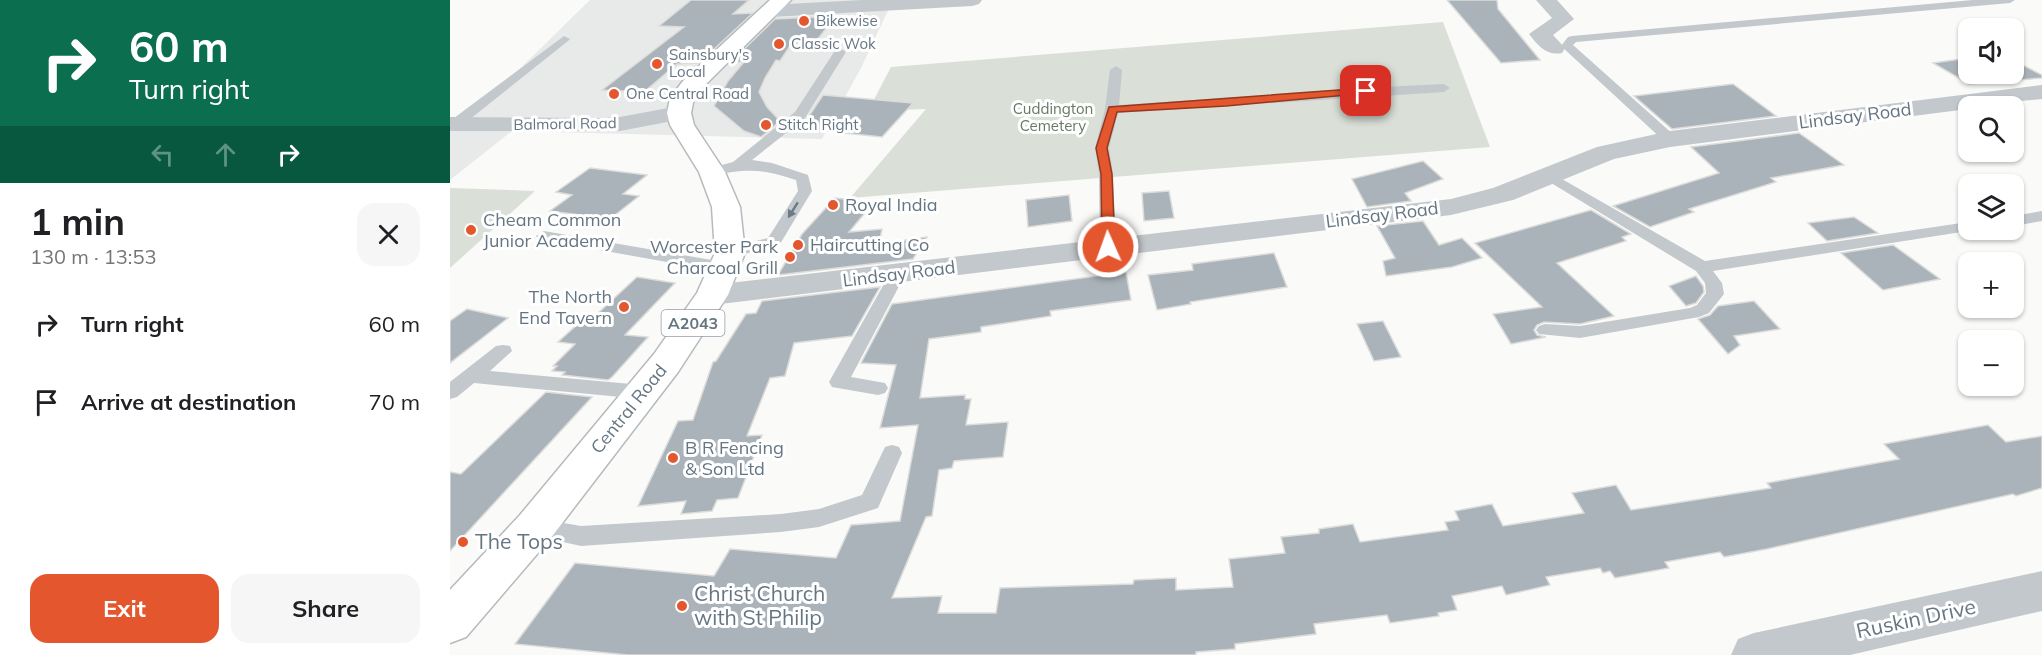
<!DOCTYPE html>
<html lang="en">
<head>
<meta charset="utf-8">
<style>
  body { margin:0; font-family:Mulish,sans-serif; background:#f6f6f6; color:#202124; height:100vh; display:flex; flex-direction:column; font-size:22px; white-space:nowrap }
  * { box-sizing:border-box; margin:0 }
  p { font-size:20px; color:#757577 }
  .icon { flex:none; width:33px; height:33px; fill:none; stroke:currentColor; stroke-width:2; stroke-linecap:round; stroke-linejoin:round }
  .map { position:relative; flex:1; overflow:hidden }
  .drawer { display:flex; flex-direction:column; background:#fff; width:450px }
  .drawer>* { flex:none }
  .banner { background:#0b6e4f; color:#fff; overflow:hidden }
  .fabs { position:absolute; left:1508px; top:18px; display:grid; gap:12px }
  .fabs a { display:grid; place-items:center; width:66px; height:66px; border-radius:12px; background:#fff; box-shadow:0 2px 4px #0004; font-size:30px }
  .pin { position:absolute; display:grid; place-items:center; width:51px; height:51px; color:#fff; margin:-26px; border-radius:12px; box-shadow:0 3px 9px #0006 }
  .me { position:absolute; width:66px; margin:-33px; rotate:358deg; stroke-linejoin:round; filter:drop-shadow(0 0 4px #0008) }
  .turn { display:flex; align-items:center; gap:21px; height:126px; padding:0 30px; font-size:27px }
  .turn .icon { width:78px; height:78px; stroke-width:2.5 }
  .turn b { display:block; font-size:42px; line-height:51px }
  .lanes { display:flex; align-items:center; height:57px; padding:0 30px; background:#0003; justify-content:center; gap:30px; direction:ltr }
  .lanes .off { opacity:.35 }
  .round { display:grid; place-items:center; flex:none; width:63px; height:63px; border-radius:18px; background:#f6f6f6 }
  .overview { display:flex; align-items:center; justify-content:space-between; height:102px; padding:0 30px }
  h1 { font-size:36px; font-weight:700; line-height:45px }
  .button { display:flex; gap:12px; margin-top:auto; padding:12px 30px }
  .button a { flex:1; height:69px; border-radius:18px; background:#e4572e; color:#fff; font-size:24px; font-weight:700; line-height:69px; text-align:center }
  .button a+a { background:#f6f6f6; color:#202124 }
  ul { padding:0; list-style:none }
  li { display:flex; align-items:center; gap:18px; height:78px; padding:0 30px }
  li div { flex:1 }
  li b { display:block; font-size:22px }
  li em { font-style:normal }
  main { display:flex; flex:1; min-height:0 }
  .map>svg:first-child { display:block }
</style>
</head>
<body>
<main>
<section class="drawer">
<div class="banner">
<div class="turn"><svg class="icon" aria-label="right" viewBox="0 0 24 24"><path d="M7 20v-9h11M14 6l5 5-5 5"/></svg><div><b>60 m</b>Turn right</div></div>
<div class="lanes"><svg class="icon off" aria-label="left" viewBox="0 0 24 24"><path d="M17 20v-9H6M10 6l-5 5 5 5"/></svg><svg class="icon off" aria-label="ahead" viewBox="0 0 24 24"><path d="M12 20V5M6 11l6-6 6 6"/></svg><svg class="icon" aria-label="right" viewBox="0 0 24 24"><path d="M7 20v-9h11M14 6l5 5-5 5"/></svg></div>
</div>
<div class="overview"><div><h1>1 min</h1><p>130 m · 13:53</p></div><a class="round"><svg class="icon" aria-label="close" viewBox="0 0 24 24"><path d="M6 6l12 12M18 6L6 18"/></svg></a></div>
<ul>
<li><svg class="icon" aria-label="right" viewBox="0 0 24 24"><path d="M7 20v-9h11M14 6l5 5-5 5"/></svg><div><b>Turn right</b></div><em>60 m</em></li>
<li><svg class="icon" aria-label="arrive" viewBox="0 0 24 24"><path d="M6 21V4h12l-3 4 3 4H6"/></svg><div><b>Arrive at destination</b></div><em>70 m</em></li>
</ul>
<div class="button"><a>Exit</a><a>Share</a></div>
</section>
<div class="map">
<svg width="1592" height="655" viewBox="0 0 1592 655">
  <rect width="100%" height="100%" fill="#fafaf8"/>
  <!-- built -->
  <polygon fill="#e8e9e9" points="140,0 443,0 411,68 372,139 62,131 0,180 0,130 8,129"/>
  <!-- green -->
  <g fill="#dadfd7">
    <polygon points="993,22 1040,147 400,198 476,109 418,111 441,67"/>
    <polygon points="0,188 85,191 0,268"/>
  </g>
  <!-- building -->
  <g fill="#aab3b9" stroke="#dcdcda" stroke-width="1.5">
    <polygon points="241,0 299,0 283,14 303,13 249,63 227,64 194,92 152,90 234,27 209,26"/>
    <polygon points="997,0 1047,0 1048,9 1090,60 1051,63"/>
    <polygon points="386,16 367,40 351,40 343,47 340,46 330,61 326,60 315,78 309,92 317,107 330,121 311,137 294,131 264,106 278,81 294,62 281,62 325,19"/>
    <polygon points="1518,58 1518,74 1563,74 1563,60 1592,75 1592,78 1519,84 1483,63"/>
    <polygon points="1283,84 1326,116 1222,129 1184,96"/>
    <polygon points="373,95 463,103 432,137 346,128 357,119"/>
    <polygon points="1349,133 1394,165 1321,178 1326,182 1239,209 1244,212 1200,227 1163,206 1269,173 1241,147"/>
    <polygon points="973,161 993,179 955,193 961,201 917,207 902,179"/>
    <polygon points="140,168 197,175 173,194 189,196 160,219 100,211 122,195 106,192"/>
    <polygon points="719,191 724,218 694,221 692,193"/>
    <polygon points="619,195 622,221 578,227 576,200"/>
    <polygon points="385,198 424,202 399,232 432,229 429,244 477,237 463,259 328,275 352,234"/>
    <polygon points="1141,210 1181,234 1172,237 1176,241 1107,263 1164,316 1130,324 1094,322 1087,325 1084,330 1087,335 1096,337 1061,344 1043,314 1092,307 1025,243"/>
    <polygon points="1404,217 1428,233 1377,241 1358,223"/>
    <polygon points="973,221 989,245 1012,238 1032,258 1002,267 936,276 933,261 945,258 927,226"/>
    <polygon points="1443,245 1490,279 1433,290 1391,253"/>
    <polygon points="824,253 837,287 740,302 741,304 707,310 698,275 743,270 742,264"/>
    <polygon points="676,272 681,300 600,311 601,316 531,327 531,332 479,339 470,398 515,395 515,399 521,399 516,425 558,422 553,457 504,461 502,468 489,470 482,516 476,517 442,598 492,596 488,613 546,613 550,588 683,584 684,580 726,578 726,590 783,587 779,559 835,553 831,537 869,533 869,529 903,524 910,542 998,530 995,522 1009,520 1005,511 1042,504 1053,526 1134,513 1122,493 1166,485 1181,510 1321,488 1317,483 1449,459 1434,444 1538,425 1556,442 1592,436 1592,488 1566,496 1563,494 1317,549 1274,557 1270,552 1215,562 1219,568 1165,578 1160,571 1153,573 1150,568 1096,577 1100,585 1056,595 1052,586 1002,596 1007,610 988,613 989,616 940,623 937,615 864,624 866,634 785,644 785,649 746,652 746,655 178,655 65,644 125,563 264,576 280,549 386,558 401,525 450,521 468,425 430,428 446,365 411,363 442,304"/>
    <polygon points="1246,276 1253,286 1254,292 1246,303 1236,306 1219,286"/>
    <polygon points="187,277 225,283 175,335 198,337 162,377 158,380 112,375 115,372 102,371 107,366 103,366 125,344 108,342 139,314 146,315"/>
    <polygon points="430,287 402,336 344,343 335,376 320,378 297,436 312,435 288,498 267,500 262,511 231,514 236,501 188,506 228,421 243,420 263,362 266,361 296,314 306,313 312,301"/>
    <polygon points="1304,301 1330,329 1284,336 1290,345 1278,354 1248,319 1260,315 1268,306"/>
    <polygon points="17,309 58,318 0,363 0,321"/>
    <polygon points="933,321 951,357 924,361 907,324"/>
    <polygon points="96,392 142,397 0,551 0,472 11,474"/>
  </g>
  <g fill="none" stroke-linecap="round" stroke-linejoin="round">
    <defs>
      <polygon id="primary" points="320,0 341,0 249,91 244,98 241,113 244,125 275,172 290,207 295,253 278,295 228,372 100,539 16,637 0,643 0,590 70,515 204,354 247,293 265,253 262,207 249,172 220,125 217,113 220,98 233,81"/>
    </defs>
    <!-- primary casing -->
    <use href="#primary" stroke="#b5babe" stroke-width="3"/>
    <!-- service -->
    <g fill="#c3c8cc" fill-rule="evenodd">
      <polygon points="1523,0 1565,0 1560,3 1126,42 1123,45 1225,136 1227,139 1220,143 1215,142 1111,46 1118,37 1122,36"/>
      <polygon points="114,36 120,39 118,41 10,127 0,127 0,121"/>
      <path d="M390,48L396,52L355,118L302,160L322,163L358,175L362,191L330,244L280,258L274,257L272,253L274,249L318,238L348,191L346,180C312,169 297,168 262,176L255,172L257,169L283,162L345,112L386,49Z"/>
      <polygon points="666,66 672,70 669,105 952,86 994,84 1000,88 994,92 668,113 659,148 663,174 666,247 658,252 650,247 649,174 645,148 655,109 660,70"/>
      <polygon points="1098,171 1255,261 1518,222 1518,230 1524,230 1263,271 1272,283 1274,294 1259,313 1249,317 1130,338 1089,334 1086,330 1089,326 1095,324 1130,326 1240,308 1247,305 1256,293 1255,283 1246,271 1093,178 1091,175"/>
      <polygon points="1592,211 1592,221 1563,226 1563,216"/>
      <polygon points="94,231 273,262 279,263 281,267 279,271 273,272 88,239 86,236"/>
      <polygon points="447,270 453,271 455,275 401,377 435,383 438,388 435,393 428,395 382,387 379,382 439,275 441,271"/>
      <polygon points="53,345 60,346 62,351 40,371 192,385 199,387 202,392 199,397 192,399 24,383 7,397 0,399 0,382 46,346"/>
      <polygon points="442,445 449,447 452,453 428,508 369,527 331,532 131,546 77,534 74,527 77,520 85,518 131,526 331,514 369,509 412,495 435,447"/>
    </g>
    <!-- minor -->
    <g fill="#c3c8cc" fill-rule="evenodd">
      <polygon points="412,0 532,0 529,4 522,6 320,17 313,15 310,11 313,7 320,5"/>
      <path d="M1086,0H1107L1124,19L1103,35L1115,48L1112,53C1097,56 1088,46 1079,34L1102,18Z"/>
      <polygon points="1592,85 1592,99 1518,106 1518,109 1220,147 1164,159 1063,200 1001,215 262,305 251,302 246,295 251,288 262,285 1001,199 1043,188 1147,147 1220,131"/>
      <polygon points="229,106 238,108 241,113 238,118 170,131 0,131 0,117 150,118 170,117"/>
      <polygon points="1592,571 1592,611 1400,655 1281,655 1288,639 1304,633"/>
    </g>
    <!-- primary -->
    <use href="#primary" fill="#fff" fill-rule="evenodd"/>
  </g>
  <!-- one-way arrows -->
  <defs><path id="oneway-solid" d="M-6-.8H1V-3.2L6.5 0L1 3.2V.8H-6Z" transform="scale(1.5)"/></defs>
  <use fill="#6a7a87" href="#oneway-solid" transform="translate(343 210) rotate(122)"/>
  <!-- route -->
  <polygon fill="#e4572e" stroke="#94391e" stroke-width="1.5" points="916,88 921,91 919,93 776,106 667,112 657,148 662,174 665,247 658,251 652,247 651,174 646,148 659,107"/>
  <!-- markers -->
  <g fill="#e4572e" stroke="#fff" stroke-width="2">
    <circle cx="354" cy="21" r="6"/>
    <circle cx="329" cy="44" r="6"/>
    <circle cx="207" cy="64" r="6"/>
    <circle cx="164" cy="94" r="6"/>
    <circle cx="316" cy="125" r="6"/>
    <circle cx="383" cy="205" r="6"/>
    <circle cx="21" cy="230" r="6"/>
    <circle cx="348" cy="245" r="6"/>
    <circle cx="340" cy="257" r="6"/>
    <circle cx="174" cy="307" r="6"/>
    <circle cx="223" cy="458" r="6"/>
    <circle cx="13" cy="542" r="6"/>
    <circle cx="232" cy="606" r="6"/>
  </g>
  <g text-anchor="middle" stroke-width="6" stroke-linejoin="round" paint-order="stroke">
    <!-- far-poi labels -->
    <g font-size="15" fill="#657683" stroke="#fff" text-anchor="start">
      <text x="366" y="26">Bikewise</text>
      <text x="341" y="49">Classic Wok</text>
      <text x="219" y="60">Sainsbury's<tspan x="219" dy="17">Local</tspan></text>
      <text x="176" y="99">One Central Road</text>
      <text x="328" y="130">Stitch Right</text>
    </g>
    <!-- far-park labels -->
    <g font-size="15" fill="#687a64" stroke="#fff">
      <text x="603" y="114">Cuddington<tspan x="603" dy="17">Cemetery</tspan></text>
    </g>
    <!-- far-street labels -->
    <g font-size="15" fill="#657683" stroke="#fff">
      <text transform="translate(115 124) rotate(-1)" y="5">Balmoral Road</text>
    </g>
    <!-- shield labels -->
    <rect fill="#fff" stroke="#939fa8" stroke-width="1.5" x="211.5" y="310" width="63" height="26" rx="4.5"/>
    <g font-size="16" font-weight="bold" fill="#657683">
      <text x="243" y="329">A2043</text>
    </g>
    <!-- street labels -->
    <g font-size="18" fill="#657683" stroke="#fff">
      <text transform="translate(1405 116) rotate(-7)" y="6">Lindsay Road</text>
      <text transform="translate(932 215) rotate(-7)" y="6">Lindsay Road</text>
      <text transform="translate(449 274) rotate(-7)" y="6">Lindsay Road</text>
      <text transform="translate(179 409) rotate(-51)" y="6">Central Road</text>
    </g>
    <!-- poi labels -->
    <g font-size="18" fill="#657683" stroke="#fff" text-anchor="start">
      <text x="395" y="211">Royal India</text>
      <text x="33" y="226">Cheam Common<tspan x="33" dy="21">Junior Academy</tspan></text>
      <text x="360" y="251">Haircutting Co</text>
      <text x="328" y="253" text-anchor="end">Worcester Park<tspan x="328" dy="21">Charcoal Grill</tspan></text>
      <text x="162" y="303" text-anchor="end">The North<tspan x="162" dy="21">End Tavern</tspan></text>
      <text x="235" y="454">B R Fencing<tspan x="235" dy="21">&amp; Son Ltd</tspan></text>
    </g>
    <!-- near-poi labels -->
    <g font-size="21" fill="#657683" stroke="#fff" text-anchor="start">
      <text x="25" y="549">The Tops</text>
      <text x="244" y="601">Christ Church<tspan x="244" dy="24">with St Philip</tspan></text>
    </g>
    <!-- near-street labels -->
    <g font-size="21" fill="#657683" stroke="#fff">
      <text transform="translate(1466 619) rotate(-12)" y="7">Ruskin Drive</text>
    </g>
  </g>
</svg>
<div class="fabs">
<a><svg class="icon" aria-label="sound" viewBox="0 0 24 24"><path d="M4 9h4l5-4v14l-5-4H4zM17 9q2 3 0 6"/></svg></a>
<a><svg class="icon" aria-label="search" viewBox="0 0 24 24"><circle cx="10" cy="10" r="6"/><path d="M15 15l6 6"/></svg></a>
<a><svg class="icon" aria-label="layers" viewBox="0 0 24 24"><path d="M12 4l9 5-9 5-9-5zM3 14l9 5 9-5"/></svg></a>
<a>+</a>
<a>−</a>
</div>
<div class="pin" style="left:916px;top:91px;background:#d93025"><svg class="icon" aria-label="arrive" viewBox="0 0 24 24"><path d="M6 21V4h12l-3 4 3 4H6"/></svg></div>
<svg class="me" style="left:658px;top:247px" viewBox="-20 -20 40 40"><circle r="17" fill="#e4572e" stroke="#fff" stroke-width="3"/><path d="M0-11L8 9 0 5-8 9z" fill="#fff"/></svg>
</div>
</main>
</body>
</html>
